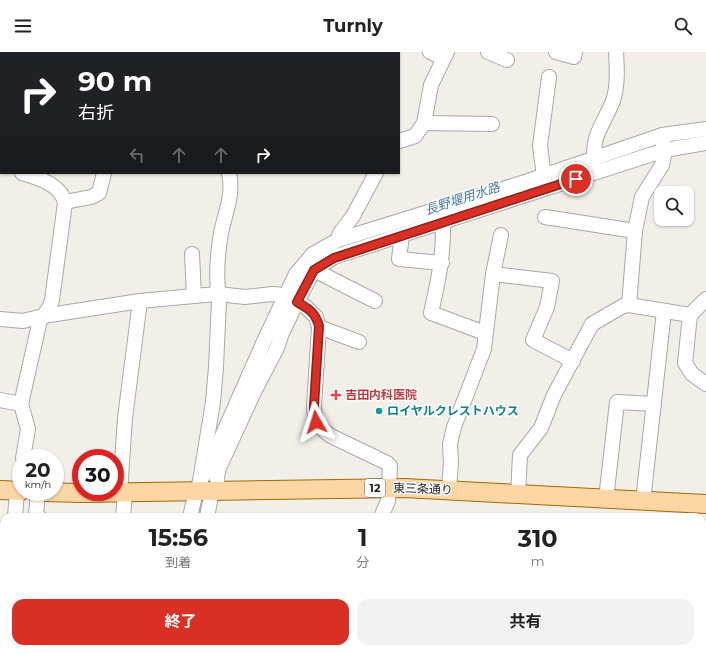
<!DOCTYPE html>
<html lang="ja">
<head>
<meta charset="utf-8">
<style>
  body { margin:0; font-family:Montserrat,"Noto Sans JP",sans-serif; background:#f2f2f2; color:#222; height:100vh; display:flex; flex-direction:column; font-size:15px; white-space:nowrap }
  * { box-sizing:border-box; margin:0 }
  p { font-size:13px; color:#767676 }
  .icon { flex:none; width:22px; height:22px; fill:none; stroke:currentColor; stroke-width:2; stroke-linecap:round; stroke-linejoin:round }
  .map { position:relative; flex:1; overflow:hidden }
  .side { position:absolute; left:0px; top:461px; width:706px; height:140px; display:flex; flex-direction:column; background:#fff; border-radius:12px 12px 0 0; box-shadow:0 1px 3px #0004 }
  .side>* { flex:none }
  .guide { position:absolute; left:0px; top:0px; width:400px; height:122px; box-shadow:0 1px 3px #0004; background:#202124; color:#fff; overflow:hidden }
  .fabs { position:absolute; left:654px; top:134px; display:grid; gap:8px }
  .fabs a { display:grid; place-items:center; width:40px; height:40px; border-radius:8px; background:#fff; box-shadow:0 1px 3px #0004; font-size:20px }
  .speed { position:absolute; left:12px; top:397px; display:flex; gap:8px; font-size:20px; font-weight:700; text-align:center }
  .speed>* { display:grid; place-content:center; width:52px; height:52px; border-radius:50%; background:#fff; box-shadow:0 1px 3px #0004; line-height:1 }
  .speed small { font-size:10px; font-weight:400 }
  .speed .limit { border:6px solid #d22; background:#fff; color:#111 }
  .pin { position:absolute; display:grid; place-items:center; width:34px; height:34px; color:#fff; margin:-17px; border:2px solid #fff; border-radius:50%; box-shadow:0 1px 4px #0007 }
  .me { position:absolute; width:44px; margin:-22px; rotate:354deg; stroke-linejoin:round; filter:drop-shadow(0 0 3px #0008) }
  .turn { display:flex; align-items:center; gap:14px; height:84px; padding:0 12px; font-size:18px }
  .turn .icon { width:52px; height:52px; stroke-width:2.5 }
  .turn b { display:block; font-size:28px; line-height:34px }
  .lanes { display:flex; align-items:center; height:38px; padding:0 12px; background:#0003; justify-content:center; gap:20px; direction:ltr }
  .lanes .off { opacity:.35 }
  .eta { display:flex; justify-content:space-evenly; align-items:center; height:68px; text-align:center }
  .eta b { font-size:24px; font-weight:700; line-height:28px }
  .cta { display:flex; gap:8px; margin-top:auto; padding:8px 12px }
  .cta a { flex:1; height:46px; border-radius:12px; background:#d93025; color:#fff; font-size:16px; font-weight:700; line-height:46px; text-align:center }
  .cta a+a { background:#f2f2f2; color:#222 }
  header { display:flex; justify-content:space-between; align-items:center; height:52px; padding:0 12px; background:#fff; font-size:18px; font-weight:700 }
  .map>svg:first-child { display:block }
</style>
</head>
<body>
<header><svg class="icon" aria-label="menu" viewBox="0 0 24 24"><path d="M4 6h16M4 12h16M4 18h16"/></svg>Turnly<svg class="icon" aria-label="search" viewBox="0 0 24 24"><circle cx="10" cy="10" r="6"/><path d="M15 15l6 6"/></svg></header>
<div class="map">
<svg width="706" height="601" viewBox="0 0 706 601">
  <rect width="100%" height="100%" fill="#f2efe9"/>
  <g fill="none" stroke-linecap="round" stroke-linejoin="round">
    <!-- stream -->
    <polyline stroke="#aad3df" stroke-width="3" points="198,465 202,450"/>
    <defs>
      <g id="minor">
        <polyline points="168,0 168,1"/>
        <polyline points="430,0 443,6"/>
        <polyline points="488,0 507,8"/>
        <polyline points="556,0 574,5 575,0"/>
        <polyline points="39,1 39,0"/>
        <polyline points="245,1 245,0"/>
        <polyline points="289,1 289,0"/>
        <polyline points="0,46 1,46"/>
        <polyline points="424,71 492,72"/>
        <polyline points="399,89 415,84 424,71 431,33 447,0"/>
        <path d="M595,107C590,87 606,67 613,49C618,34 617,16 616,0"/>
        <polyline points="0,114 1,114"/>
        <path d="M22,121C38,126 61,132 65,151L52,248L49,256L40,268L21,352L28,377L23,406"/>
        <polyline points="544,124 540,94 549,25"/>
        <polyline points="65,150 91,145 99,141 104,121"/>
        <polyline points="545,165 635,179"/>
        <path d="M443,170C444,202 438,230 431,261L485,281"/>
        <polyline points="402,183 399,207 442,211"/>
        <polyline points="338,188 340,181 353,164 376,121"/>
        <polyline points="192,202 194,244"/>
        <polyline points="314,218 375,249"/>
        <polyline points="493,222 552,229 547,255 533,288 573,309"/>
        <polyline points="706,247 690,263 685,311 692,322 706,332"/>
        <polyline points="629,253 635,179 642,145 662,113 665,98 663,91"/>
        <path d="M0,267L23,269L43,264L140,249L194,244L218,242L245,245L273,242L285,243L306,255L316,265L319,275L314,354C314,368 319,376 331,384L387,411L390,414L388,449L381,465"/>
        <polyline points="319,275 359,290"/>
        <polyline points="0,348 21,352"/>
        <polyline points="200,429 207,418 265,287 296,222 313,202 338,188 522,131 662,83 706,77"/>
        <polyline points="449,438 451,410 450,392 454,375 484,297 493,222 501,183"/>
        <polyline points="218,439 217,425 219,416 255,338 277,296 282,281 297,250 314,218 334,205 665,98 706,91"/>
        <polyline points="38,440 36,463 39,465"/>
        <polyline points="120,440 125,366 140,249"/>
        <polyline points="518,443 520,403 541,376 554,343 592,272 623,254 629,253 690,263"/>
        <polyline points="606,447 617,350 654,352"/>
        <polyline points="643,449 664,259"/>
        <polyline points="15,465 17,439"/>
        <polyline points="123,465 125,440"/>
        <path d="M190,465L194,448L200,429L213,350L216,315L219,249C216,227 217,204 221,181C225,161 234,143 229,121"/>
        <polyline points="207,465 212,439"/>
        <polyline points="0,478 4,477"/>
        <polyline points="332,597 338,599"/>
        <polyline points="103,601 103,597"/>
        <polyline points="149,601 151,597"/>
        <polyline points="164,601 165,597"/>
        <polyline points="178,601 178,597"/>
      </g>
      <g id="major">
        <polyline points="0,438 21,439"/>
        <polyline points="44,440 81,441 404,436 706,452"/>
      </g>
    </defs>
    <!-- minor casing -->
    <use href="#minor" stroke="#a9a9a9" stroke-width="16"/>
    <!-- major casing -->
    <use href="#major" stroke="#a06b00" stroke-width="20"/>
    <!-- minor -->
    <use href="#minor" stroke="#fff" stroke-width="14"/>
    <!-- major -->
    <use href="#major" stroke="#fcd6a4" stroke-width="18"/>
  </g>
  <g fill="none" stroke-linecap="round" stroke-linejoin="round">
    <defs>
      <path id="route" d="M316,370L314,362V354L319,274C315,260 309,257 297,250L314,218L334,206L576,127"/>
    </defs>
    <!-- route casing -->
    <use href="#route" stroke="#8d1f18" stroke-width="10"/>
    <!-- route -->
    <use href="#route" stroke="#d93025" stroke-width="7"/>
  </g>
  <!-- markers -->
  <path fill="#e0444e" stroke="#fff" stroke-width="1.5" d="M334 337h4v4h4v4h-4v4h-4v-4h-4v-4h4z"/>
  <circle fill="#0f9aa8" stroke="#fff" stroke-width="1.5" cx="379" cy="359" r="4"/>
  <g text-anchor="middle" stroke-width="3" stroke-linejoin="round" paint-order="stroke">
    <!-- shield labels -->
    <rect fill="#fff" stroke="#646464" stroke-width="1" x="365" y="427" width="20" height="18" rx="3"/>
    <g font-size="11" font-weight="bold" fill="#222">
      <text x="375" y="440">12</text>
    </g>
    <!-- health labels -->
    <g font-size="12" font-weight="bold" fill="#be3a42" stroke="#fff" text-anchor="start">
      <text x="345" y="347">吉田内科医院</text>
    </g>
    <!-- culture labels -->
    <g font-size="12" font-weight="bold" fill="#0d838f" stroke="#fff" text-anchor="start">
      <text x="387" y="363">ロイヤルクレストハウス</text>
    </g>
    <!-- street labels -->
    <g font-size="12" fill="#222" stroke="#fff">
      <text transform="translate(423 437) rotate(2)" y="4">東三条通り</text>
    </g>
    <!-- water labels -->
    <g font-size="13" font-style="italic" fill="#4a7aab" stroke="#fff">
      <text transform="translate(462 146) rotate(-18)" y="5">長野堰用水路</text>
    </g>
  </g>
</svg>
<div class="fabs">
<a><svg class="icon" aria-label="search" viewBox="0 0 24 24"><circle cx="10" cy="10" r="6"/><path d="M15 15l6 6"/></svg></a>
</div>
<div class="speed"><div>20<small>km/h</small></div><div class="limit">30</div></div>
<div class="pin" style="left:576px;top:127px;background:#d93025"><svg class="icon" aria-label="arrive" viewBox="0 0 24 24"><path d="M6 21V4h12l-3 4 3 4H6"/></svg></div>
<svg class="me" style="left:316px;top:370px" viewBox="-20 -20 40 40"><path d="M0-17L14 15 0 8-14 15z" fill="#d93025" stroke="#fff" stroke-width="4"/></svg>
<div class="guide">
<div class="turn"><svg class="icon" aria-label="right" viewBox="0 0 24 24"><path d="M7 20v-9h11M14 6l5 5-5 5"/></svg><div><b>90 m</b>右折</div></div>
<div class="lanes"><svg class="icon off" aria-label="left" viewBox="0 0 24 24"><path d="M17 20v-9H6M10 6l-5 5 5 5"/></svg><svg class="icon off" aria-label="ahead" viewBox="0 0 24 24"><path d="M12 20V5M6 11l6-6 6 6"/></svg><svg class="icon off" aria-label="ahead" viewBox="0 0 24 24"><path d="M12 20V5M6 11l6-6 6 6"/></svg><svg class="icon" aria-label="right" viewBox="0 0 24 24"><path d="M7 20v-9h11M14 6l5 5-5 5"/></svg></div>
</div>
<section class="side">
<div class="eta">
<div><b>15:56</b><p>到着</p></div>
<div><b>1</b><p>分</p></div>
<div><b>310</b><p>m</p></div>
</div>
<div class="cta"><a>終了</a><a>共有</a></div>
</section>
</div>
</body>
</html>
